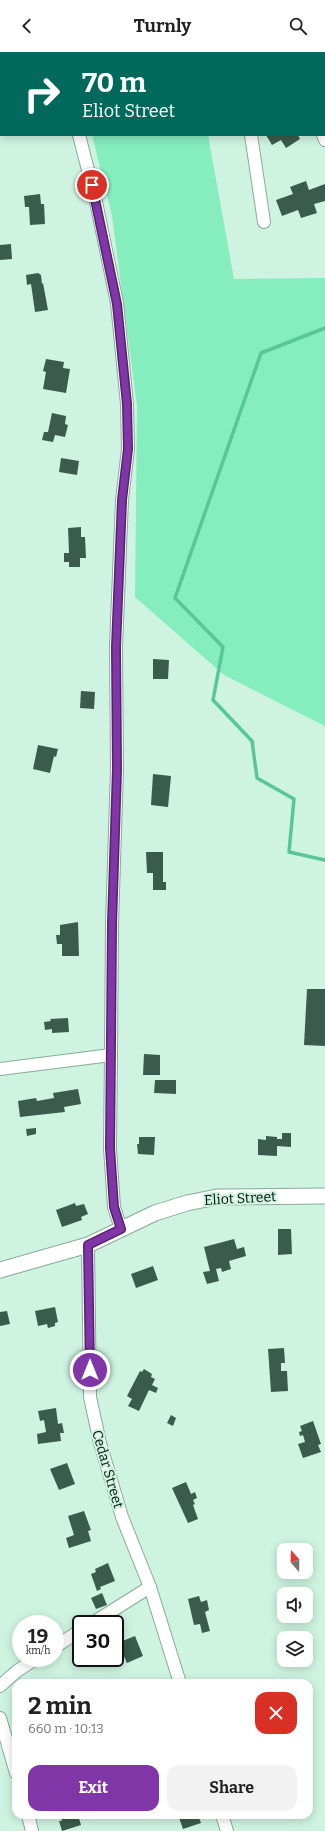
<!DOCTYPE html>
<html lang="en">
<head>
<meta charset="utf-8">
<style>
  body { margin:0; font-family:Bitter,serif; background:#f2f2f2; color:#222; height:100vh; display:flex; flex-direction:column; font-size:15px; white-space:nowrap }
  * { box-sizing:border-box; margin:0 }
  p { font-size:13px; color:#767676 }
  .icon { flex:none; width:22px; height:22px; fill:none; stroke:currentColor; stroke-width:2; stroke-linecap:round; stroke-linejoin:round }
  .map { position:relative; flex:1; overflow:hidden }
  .details { position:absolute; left:12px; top:1627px; width:301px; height:140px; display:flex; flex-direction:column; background:#fff; border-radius:12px; box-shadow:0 2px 10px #0003 }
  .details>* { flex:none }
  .hud { position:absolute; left:0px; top:0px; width:325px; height:84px; box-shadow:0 2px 10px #0003; background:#00695c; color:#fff; overflow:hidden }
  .needle { width:26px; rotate:340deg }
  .fabs { position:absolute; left:277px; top:1491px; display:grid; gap:8px }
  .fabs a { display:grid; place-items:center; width:36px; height:36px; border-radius:8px; background:#fff; box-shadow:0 2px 10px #0003; font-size:20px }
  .speed { position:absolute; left:12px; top:1563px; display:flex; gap:8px; font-size:20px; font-weight:700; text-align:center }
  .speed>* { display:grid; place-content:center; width:52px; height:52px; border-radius:50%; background:#fff; box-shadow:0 2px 10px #0003; line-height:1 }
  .speed small { font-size:10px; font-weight:400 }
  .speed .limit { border:2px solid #111; border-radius:6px; background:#fff; color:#111 }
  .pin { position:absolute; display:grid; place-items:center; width:34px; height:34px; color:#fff; margin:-17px; border:2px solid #fff; border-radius:50%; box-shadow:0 1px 4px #0007 }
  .me { position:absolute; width:44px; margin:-22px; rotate:0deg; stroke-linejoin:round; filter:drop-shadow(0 0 3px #0008) }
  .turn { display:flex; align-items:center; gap:14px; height:84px; padding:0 16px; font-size:18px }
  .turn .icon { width:52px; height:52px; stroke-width:2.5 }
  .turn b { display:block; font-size:28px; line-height:34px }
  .round { display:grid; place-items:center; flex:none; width:42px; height:42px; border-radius:12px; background:#f2f2f2 }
  .summary { display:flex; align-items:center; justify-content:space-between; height:68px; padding:0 16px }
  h1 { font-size:24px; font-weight:700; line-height:30px }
  .button { display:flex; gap:8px; margin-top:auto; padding:8px 16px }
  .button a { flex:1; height:46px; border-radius:12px; background:#8036a7; color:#fff; font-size:16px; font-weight:700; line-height:46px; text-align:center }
  .button a+a { background:#f2f2f2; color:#222 }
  header { display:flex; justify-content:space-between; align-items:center; height:52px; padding:0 16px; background:#fff; font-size:18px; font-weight:700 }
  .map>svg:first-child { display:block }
</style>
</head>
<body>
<header><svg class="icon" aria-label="back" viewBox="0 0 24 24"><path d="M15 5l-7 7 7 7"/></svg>Turnly<svg class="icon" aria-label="search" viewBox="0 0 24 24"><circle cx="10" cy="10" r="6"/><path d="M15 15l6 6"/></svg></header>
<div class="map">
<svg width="325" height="1779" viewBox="0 0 325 1779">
  <rect width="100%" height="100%" fill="#cef4e1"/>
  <!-- green -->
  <polygon fill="#86edbf" points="92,83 208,83 234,227 325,226 325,674 224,623 135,545 137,354 112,164"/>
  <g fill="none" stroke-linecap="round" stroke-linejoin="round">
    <!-- stream -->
    <polyline stroke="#57c798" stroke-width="3.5" points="325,276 261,301 175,546 223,595 213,648 252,689 257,726 294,747 289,800 325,808"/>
  </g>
  <!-- building -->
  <g fill="#3b5c4d">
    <polygon points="266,83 298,83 300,87 286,96 281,88 272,93"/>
    <polygon points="306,129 309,138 325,132 325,149 314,152 317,161 301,166 298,158 282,164 276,148 293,142 290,135"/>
    <polygon points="40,142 41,152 44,152 45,172 30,173 29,155 25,155 24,144"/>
    <polygon points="11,192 12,207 0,208 0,193"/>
    <polygon points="38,221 41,223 42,232 43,231 48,258 35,260 31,232 27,233 26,223"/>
    <polygon points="46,307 64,310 63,316 70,317 66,341 43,337 46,320 43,319"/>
    <polygon points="52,361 66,364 65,372 68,373 65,385 55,383 53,390 42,388 44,380 48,380"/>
    <polygon points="61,406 79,409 77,423 59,420"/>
    <polygon points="81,475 81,485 85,485 86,506 80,506 80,515 69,515 69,510 64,510 64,501 69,501 68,476"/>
    <polygon points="153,607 169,608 168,627 153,627"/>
    <polygon points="81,639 95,640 94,657 80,656"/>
    <polygon points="38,693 58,697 56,705 54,704 50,721 33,717"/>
    <polygon points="153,722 171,724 168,755 151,753"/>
    <polygon points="146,800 163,800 163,830 166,830 166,838 153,838 153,821 147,821"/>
    <polygon points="78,870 79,904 62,904 62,892 57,892 56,883 60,883 60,873"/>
    <polygon points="307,937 325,937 325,994 304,993"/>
    <polygon points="68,966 69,980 52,981 52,977 45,978 44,970 51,969 50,967"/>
    <polygon points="144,1002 160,1003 160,1023 143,1023"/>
    <polygon points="155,1028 176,1028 176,1042 154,1041"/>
    <polygon points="78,1037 81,1052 64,1055 65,1060 20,1065 18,1049 36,1046 37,1049 54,1046 53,1041"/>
    <polygon points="36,1076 36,1082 27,1084 26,1077"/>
    <polygon points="282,1081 291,1081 291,1095 277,1094 277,1104 258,1103 258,1087 266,1088 266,1084 277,1085 277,1087 282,1087"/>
    <polygon points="139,1085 155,1085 154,1103 138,1102 137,1092 139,1092"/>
    <polygon points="75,1151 76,1154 84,1152 88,1162 81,1165 82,1168 62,1175 56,1158"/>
    <polygon points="278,1177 291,1177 292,1202 278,1203"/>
    <polygon points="234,1187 237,1197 244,1195 246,1204 229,1209 231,1217 222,1220 221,1216 216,1217 219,1229 207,1232 203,1220 210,1219 204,1195"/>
    <polygon points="153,1214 158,1228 136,1236 131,1222"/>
    <polygon points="55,1255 58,1270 55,1271 55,1274 48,1276 47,1272 38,1274 35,1259"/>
    <polygon points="7,1259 10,1272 0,1274 0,1260"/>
    <polygon points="284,1296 285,1311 281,1311 281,1319 287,1319 288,1339 271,1340 268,1297"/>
    <polygon points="144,1317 152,1322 151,1325 155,1327 152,1333 158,1336 156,1341 149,1338 139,1359 128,1354 132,1347 127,1344 140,1319 142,1320"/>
    <polygon points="56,1356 58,1372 62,1371 64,1381 60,1381 61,1389 38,1392 37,1382 46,1380 44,1368 40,1369 38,1359"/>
    <polygon points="171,1363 176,1366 173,1374 167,1371"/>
    <polygon points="313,1369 321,1392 318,1393 321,1400 303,1406 298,1392 305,1390 303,1383 300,1384 299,1380 302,1379 300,1374"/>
    <polygon points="67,1411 75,1432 59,1438 50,1417"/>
    <polygon points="186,1430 191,1442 195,1440 197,1446 193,1448 195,1452 193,1453 198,1467 188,1471 172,1436"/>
    <polygon points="84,1459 91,1478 88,1479 91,1489 69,1496 66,1486 74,1483 68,1464"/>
    <polygon points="108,1511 115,1529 100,1535 101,1537 97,1539 91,1522 96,1520 95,1517"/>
    <polygon points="102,1541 107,1553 96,1557 91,1546"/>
    <polygon points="199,1544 201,1550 207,1548 209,1558 205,1560 210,1579 202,1581 200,1572 194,1573 188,1547"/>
    <polygon points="135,1584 143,1604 127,1611 123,1602 115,1605 115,1588 119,1587 120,1590"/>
    <polygon points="60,1763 78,1763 81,1773 62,1779 59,1769 62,1769"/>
    <polygon points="178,1763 198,1763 201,1771 183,1777"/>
  </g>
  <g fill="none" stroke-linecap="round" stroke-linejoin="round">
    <defs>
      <g id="minor">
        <polyline points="54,0 54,1"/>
        <polyline points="230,0 231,1"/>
        <polyline points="105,1 108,0"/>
        <polyline points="79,83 95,145 117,251 127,352 128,397 122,448 116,595 117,717 112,872 111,1003 110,1096 114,1155 121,1177"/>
        <polyline points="251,83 264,170"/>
        <polyline points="323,83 325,88"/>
        <polyline points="0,1017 111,1003"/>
        <polyline points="88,1193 90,1345 100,1391 122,1465 150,1535 180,1631"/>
        <polyline points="91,1572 150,1535"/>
        <polyline points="55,1595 81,1578"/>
        <polyline points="0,1634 17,1619 37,1606"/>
        <polyline points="0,1666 16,1721"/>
        <polyline points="28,1763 32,1779"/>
        <polyline points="222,1763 227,1779"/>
      </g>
      <polyline id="major" points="0,1218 88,1193 155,1161 187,1151 217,1145 325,1144"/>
    </defs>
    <!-- minor casing -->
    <use href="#minor" stroke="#88ab9a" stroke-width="14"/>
    <!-- major casing -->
    <use href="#major" stroke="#88ab9a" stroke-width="17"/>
    <!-- minor -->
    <use href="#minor" stroke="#fff" stroke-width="12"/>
    <!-- major -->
    <use href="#major" stroke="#fff" stroke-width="15"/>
  </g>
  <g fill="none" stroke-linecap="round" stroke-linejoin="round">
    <defs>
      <polyline id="route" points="90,1318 88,1193 121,1177 114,1155 110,1096 111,989 112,872 117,717 116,595 122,448 128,397 127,352 117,252 92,133"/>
    </defs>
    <!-- route casing -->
    <use href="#route" stroke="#53236d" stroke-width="10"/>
    <!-- route -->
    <use href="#route" stroke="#8036a7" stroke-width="7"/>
  </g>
  <g text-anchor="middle" stroke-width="4" stroke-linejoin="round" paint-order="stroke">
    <!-- street labels -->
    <g font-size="14" fill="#04100a" stroke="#cef4e1">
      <text transform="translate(240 1146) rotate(-3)" y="5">Eliot Street</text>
      <text transform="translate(108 1417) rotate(74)" y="5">Cedar Street</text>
    </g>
  </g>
</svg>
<div class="fabs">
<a><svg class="needle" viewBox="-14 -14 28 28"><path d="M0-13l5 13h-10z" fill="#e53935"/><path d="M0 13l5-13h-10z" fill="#767676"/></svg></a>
<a><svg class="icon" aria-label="sound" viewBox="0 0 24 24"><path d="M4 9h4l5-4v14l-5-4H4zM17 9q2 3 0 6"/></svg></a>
<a><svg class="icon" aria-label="layers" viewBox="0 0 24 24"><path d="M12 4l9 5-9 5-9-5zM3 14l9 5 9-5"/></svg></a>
</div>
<div class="speed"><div>19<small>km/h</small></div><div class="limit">30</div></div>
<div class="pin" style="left:92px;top:133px;background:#d93025"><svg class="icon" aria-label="arrive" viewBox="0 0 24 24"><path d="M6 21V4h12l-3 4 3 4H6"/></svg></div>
<svg class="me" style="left:90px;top:1318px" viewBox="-20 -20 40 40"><circle r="17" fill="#8036a7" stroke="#fff" stroke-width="3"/><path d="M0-11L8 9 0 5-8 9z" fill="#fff"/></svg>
<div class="hud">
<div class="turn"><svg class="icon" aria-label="right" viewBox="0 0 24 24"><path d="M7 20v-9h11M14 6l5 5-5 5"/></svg><div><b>70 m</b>Eliot Street</div></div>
</div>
<section class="details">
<div class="summary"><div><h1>2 min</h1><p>660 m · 10:13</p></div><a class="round" style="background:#d93025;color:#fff"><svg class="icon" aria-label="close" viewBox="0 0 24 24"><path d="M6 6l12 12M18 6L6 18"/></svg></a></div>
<div class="button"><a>Exit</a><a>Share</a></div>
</section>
</div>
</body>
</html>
